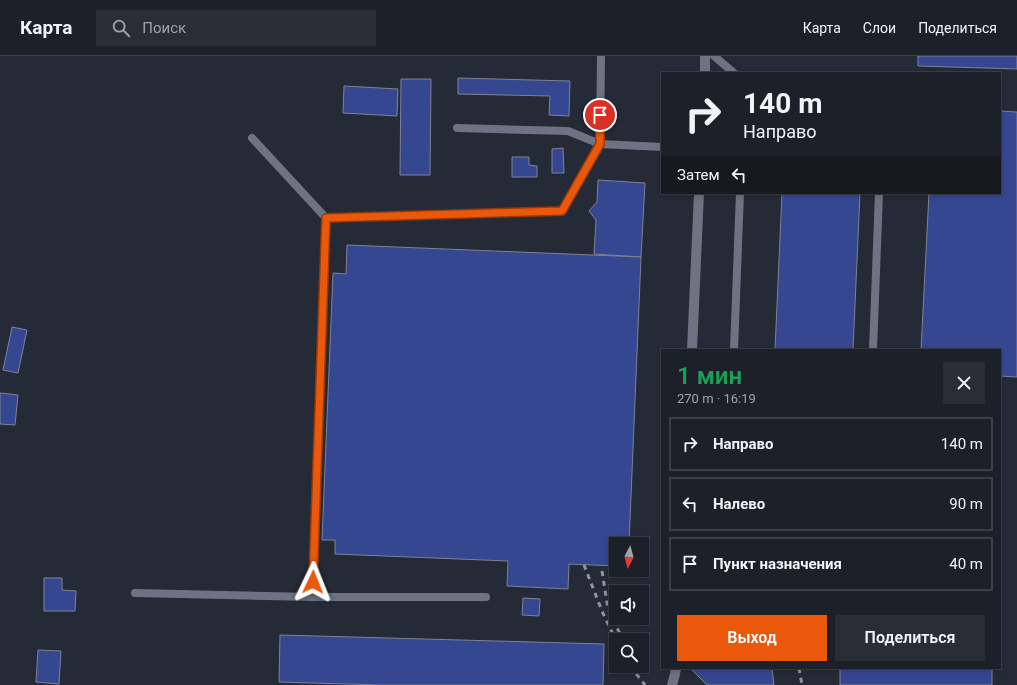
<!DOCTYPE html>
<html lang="ru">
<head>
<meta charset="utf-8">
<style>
  body { margin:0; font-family:Roboto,sans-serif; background:#292d35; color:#f1f3f6; height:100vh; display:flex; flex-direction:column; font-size:15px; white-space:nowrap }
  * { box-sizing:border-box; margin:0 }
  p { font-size:13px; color:#a0a3a8 }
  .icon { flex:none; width:22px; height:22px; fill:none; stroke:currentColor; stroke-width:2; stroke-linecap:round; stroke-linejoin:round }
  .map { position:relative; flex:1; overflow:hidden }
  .drawer { position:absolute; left:661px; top:293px; width:340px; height:320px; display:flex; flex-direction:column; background:#1c2029; border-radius:0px; box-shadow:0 2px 6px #0003,0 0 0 1px #3a3e46 }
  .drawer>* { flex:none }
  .banner { position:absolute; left:661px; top:16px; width:340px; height:122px; border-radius:0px; box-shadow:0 2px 6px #0003,0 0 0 1px #3a3e46; background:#1c2029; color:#f1f3f6; overflow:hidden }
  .needle { width:26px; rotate:186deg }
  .buttons { position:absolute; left:609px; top:481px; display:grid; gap:8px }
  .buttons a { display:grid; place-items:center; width:40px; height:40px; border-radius:0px; background:#1c2029; box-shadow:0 2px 6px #0003,0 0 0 1px #3a3e46; font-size:20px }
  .pin { position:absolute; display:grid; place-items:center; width:34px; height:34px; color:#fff; margin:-17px; border:2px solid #fff; border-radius:50%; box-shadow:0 1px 4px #0007 }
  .me { position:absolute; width:44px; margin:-22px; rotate:2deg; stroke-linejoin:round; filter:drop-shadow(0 0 3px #0008) }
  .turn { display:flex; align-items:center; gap:14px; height:84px; padding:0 16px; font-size:18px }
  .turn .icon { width:52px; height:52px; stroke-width:2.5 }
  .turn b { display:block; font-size:28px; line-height:34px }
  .then { display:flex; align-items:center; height:38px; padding:0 16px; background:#0003; gap:8px; font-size:15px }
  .round { display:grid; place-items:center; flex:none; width:42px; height:42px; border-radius:0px; background:#292d35 }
  .head { display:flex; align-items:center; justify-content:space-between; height:68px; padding:0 16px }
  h1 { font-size:24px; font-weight:600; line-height:30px; color:#1e9e55 }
  .action { display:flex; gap:8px; margin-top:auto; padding:8px 16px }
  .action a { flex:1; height:46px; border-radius:0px; background:#ea580c; color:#fff; font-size:16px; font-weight:600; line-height:46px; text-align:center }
  .action a+a { background:#292d35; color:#f1f3f6 }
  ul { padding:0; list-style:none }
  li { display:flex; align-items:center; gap:12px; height:54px; margin:0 8px 6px; padding:0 8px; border:2px solid #3a3e46; border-radius:0px }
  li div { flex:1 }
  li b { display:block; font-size:15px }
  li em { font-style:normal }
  header { display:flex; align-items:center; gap:24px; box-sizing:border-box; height:56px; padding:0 20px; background:#1c2029; border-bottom:1px solid #3a3e46 }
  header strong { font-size:19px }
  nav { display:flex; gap:22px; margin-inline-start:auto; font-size:14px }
  .search { width:280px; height:36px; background:#292d35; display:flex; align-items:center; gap:10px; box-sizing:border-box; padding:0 14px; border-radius:0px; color:#a0a3a8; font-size:15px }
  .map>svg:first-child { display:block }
</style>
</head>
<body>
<header>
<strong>Карта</strong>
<div class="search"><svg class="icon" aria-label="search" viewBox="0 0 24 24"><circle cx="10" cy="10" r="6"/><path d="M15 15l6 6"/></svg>Поиск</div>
<nav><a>Карта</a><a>Слои</a><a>Поделиться</a></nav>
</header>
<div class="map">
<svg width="1017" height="629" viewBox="0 0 1017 629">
  <rect width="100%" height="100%" fill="#252a37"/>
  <!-- building -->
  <g fill="#354791" stroke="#7e8394">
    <polygon points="918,0 1017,0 1017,13 918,10"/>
    <polygon points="458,22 570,25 569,60 549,59 550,40 458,38"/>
    <polygon points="401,23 431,23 430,119 400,119"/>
    <polygon points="344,30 398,33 397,60 343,57"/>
    <polygon points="1000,55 1017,56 1017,321 1000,320 1000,294 921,294 929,137 1000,137"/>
    <polygon points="563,92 564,117 552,117 552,93"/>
    <polygon points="512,101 529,101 529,109 537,110 537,121 512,121"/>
    <polygon points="598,124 645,127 641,201 594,198 596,164 589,155 597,146"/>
    <polygon points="782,137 860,137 853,294 775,294"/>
    <polygon points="347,189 641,201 629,488 616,488 616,510 569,508 568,533 507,530 508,505 335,498 335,484 322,484 333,217 346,218"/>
    <polygon points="12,271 27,274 18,317 3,314"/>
    <polygon points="0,337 18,339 15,369 0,368"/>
    <polygon points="44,522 62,522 62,534 76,535 75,555 44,555"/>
    <polygon points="523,542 540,543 539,560 522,559"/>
    <polygon points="280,579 604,588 603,629 380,629 279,626"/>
    <polygon points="38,594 61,595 59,628 36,626"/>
    <polygon points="692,612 772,612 774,629 707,629 692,614"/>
    <rect x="840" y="612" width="152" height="17"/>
  </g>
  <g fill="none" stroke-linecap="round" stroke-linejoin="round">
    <!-- lane -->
    <g stroke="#6d7383" stroke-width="8">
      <polyline points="714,0 734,17"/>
      <polyline points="457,72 568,75 600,88 662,91"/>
      <polyline points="252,82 326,162"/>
      <polyline points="734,294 740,137"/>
      <polyline points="873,294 879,137"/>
      <polyline points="135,537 313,541 326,162 562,155 600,88 601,0"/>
      <polyline points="313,541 486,541"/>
    </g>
    <!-- street -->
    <g stroke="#6d7383" stroke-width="10">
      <polyline points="705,17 705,0"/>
      <polyline points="692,294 699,137"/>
      <polyline points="672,629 675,618 676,612"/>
    </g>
    <!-- rail -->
    <g stroke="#8f949e" stroke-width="3" stroke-dasharray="5 5" stroke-linecap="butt">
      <polyline points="584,509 602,555 616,585"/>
      <polyline points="602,515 608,553 623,584"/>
      <polyline points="630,610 645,629"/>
      <polyline points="799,612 802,629"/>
    </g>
  </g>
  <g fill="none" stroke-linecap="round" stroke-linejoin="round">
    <defs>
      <polyline id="route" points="313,526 326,162 562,155 600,88 600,59"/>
    </defs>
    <!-- route casing -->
    <use href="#route" stroke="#983908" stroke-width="10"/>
    <!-- route -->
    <use href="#route" stroke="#ea580c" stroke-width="7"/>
  </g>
</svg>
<div class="buttons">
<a><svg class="needle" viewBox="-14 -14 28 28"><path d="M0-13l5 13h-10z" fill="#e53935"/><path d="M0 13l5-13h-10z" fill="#a0a3a8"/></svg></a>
<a><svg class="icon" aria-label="sound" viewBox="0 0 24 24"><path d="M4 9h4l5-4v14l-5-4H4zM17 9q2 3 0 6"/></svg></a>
<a><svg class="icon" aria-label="search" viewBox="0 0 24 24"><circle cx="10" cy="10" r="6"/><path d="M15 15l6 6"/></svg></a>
</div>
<div class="pin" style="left:600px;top:59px;background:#d93025"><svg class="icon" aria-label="arrive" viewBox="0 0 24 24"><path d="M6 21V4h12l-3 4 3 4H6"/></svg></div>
<svg class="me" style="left:313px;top:526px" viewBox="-20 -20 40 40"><path d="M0-17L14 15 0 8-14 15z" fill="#ea580c" stroke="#fff" stroke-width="4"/></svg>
<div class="banner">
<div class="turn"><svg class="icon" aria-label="right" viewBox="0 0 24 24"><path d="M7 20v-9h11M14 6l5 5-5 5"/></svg><div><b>140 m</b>Направо</div></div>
<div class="then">Затем<svg class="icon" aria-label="left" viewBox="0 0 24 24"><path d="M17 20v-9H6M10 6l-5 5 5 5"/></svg></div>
</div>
<section class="drawer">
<div class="head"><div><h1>1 мин</h1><p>270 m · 16:19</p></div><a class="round"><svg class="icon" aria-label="close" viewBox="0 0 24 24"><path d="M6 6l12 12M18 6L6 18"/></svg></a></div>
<ul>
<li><svg class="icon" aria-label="right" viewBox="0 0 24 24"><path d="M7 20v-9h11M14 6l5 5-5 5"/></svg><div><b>Направо</b></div><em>140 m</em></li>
<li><svg class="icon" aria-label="left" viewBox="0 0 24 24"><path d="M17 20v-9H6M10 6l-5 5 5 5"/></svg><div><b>Налево</b></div><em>90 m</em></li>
<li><svg class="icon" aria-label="arrive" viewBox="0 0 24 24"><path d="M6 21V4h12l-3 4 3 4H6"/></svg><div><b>Пункт назначения</b></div><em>40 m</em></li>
</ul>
<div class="action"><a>Выход</a><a>Поделиться</a></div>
</section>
</div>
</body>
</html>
